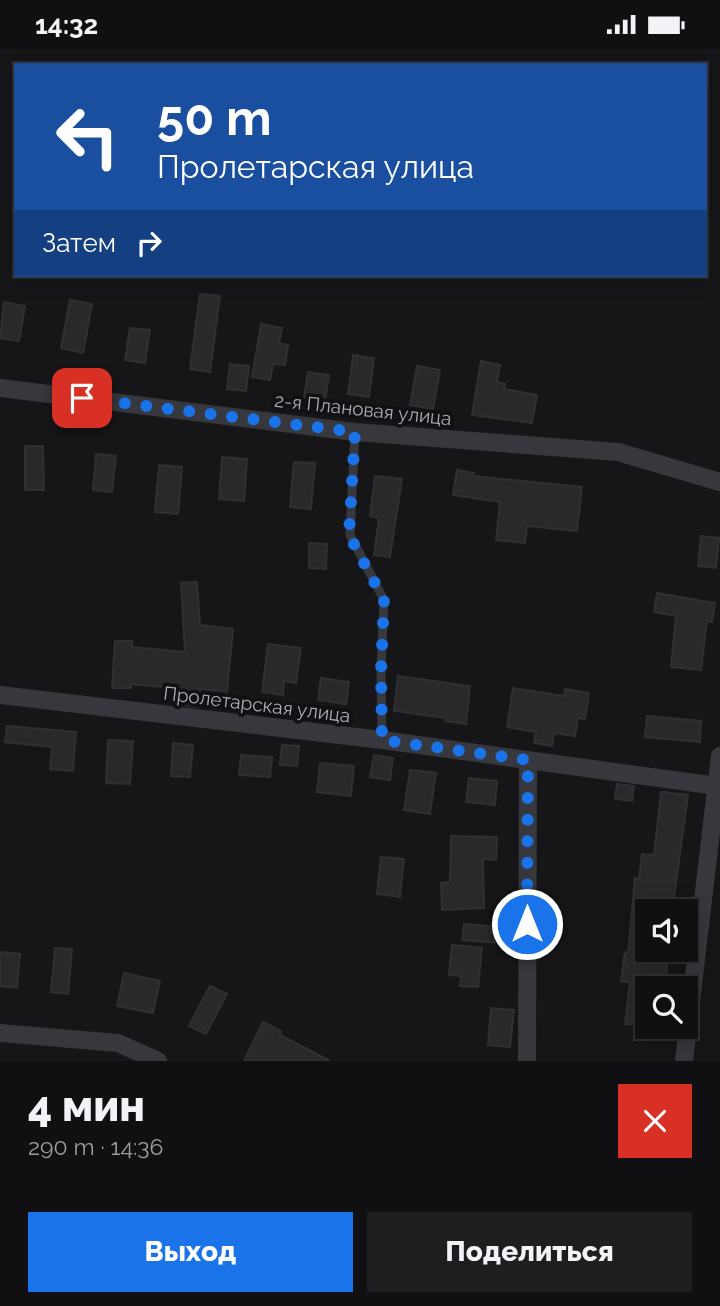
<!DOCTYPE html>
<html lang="ru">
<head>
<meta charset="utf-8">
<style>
  body { margin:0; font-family:Raleway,sans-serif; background:#1e1e20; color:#f1f3f6; height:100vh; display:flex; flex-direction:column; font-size:26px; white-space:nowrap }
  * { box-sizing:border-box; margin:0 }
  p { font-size:23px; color:#9c9d9f }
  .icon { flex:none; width:38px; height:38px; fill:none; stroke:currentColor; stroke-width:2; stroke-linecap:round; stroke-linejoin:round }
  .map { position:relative; height:1012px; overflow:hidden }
  .panel { display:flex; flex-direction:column; background:#101012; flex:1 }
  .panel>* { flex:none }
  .hud { position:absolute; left:14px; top:14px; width:693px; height:214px; border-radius:0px; box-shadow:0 4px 18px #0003,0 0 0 2px #303032; background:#1a4fa0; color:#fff; overflow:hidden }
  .controls { position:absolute; left:635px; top:850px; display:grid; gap:14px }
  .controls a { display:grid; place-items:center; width:63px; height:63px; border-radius:0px; background:#101012; box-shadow:0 4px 18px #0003,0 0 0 2px #303032; font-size:35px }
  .pin { position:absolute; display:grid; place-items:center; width:60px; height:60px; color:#fff; margin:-30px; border-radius:14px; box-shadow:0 4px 10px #0006 }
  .me { position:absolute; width:77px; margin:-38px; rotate:0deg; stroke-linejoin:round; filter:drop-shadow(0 0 5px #0008) }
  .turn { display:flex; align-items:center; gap:24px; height:147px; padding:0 28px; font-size:32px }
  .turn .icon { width:91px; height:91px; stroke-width:2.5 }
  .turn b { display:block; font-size:49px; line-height:60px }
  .then { display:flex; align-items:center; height:66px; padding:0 28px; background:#0003; gap:14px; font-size:26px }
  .round { display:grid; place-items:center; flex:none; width:74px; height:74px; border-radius:0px; background:#1e1e20 }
  .headline { display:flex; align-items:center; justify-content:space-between; height:119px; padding:0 28px }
  h1 { font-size:42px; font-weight:800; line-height:52px }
  .action { display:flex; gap:14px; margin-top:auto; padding:14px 28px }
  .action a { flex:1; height:80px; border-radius:0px; background:#1a73e8; color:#fff; font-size:28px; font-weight:800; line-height:80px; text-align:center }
  .action a+a { background:#1e1e20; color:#f1f3f6 }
  .status { display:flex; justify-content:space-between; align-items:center; height:49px; padding:0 35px; background:#101012; direction:ltr }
  .status svg { height:19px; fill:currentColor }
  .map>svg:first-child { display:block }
</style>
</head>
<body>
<div class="status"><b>14:32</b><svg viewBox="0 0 49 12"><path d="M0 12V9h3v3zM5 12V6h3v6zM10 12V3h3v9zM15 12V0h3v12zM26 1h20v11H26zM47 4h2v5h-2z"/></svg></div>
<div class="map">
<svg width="720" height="1012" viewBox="0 0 720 1012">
  <rect width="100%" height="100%" fill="#161618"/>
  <!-- building -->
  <g fill="#29292c" stroke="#303034" stroke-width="2">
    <polygon points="200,245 220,247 210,323 190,320"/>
    <polygon points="70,251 92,255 83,304 61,299"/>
    <polygon points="4,253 25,257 19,292 0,289"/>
    <polygon points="261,275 282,279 279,294 288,296 285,316 273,315 270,331 252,328"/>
    <polygon points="130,279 150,281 145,314 125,311"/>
    <polygon points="353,306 374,309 369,348 348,345"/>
    <polygon points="481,312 500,316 497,333 505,335 504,340 537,346 532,374 472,366"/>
    <polygon points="230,315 249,317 246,342 227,340"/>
    <polygon points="417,317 440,321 433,360 410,356"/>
    <polygon points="308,323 329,326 325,352 304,349"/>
    <polygon points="25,397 43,397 44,441 25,441"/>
    <polygon points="96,405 116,407 112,443 93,441"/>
    <polygon points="222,408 247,410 244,452 219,450"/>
    <polygon points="294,413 315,414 311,460 290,458"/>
    <polygon points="159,416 182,418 178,465 155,463"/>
    <polygon points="457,421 474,424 474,427 582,438 577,482 527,477 525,494 496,491 500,453 453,446"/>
    <polygon points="375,427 402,430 390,508 374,506 379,469 370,467"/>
    <polygon points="701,487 719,489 716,519 698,517"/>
    <polygon points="309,494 327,495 326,520 309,519"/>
    <polygon points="197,533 200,576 233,580 227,643 200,640 199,658 184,656 184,640 131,635 131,639 112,639 115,592 132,592 132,598 185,603 181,534"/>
    <polygon points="657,544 715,554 712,573 707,572 701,621 671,618 676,567 654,563"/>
    <polygon points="268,595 301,599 296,634 284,632 283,646 262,643"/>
    <polygon points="398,627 470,637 466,675 445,672 446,669 394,662"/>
    <polygon points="321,629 349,633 346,655 318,651"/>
    <polygon points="513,639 564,647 565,640 589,644 585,670 578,669 575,687 554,684 552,697 534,694 536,683 507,678"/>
    <polygon points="647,667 701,672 700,693 645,688"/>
    <polygon points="7,677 76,683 73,722 50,720 52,698 5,693"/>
    <polygon points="108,691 133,692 130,735 106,734"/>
    <polygon points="173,694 193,696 190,728 171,727"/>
    <polygon points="282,696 299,697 297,717 280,716"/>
    <polygon points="241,706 272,708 270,728 239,726"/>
    <polygon points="374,706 393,709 390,731 370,728"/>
    <polygon points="320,714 354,717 351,747 317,743"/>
    <polygon points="410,721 436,724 430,765 404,761"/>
    <polygon points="469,729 497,732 495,756 466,753"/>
    <polygon points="617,735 634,737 632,752 615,750"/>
    <polygon points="661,743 688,746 672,863 648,863 648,906 668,909 665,937 648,935 648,977 625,975 630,933 621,932 625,903 628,904 635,829 639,830 642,805 654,806"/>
    <polygon points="451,787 497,788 496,811 483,810 484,859 442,861 441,834 450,833"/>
    <polygon points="381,808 404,810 400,848 377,845"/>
    <polygon points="464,875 514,879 513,895 462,891"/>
    <polygon points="452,896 482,899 478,938 460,937 461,927 449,926"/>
    <polygon points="55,899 72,900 68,945 51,943"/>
    <polygon points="0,903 20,905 17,939 0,937"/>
    <polygon points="124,924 160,932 153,964 117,957"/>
    <polygon points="210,937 227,945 206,985 189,977"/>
    <polygon points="491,959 514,961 510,998 488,996"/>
    <polygon points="263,973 281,982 280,986 330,1012 244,1012"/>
  </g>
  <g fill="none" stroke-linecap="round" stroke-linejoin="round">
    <!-- service -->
    <polyline stroke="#37383d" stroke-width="9" points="355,383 350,486 384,551 381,621 382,691"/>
    <!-- minor -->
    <g stroke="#37383d" stroke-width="18">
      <polyline points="0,339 355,383 618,403 720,433"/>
      <polyline points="0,646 382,691 717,737"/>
      <polyline points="0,984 118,994 158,1012"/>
      <polyline points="527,1012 528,711"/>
      <polyline points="684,1012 720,707"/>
    </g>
  </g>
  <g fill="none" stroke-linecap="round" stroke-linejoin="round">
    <!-- route -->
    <polyline stroke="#1a73e8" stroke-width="12" stroke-dasharray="0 21.6" points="82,349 355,383 349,486 384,551 381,621 382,691 528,711 527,875"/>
  </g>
  <g text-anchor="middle" stroke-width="7" stroke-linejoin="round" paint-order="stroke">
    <!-- street labels -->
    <g font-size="19" fill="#a8adb8" stroke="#111113">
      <text transform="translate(363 360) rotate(6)" y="7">2-я Плановая улица</text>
      <text transform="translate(257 655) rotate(7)" y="7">Пролетарская улица</text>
    </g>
  </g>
</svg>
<div class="controls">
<a><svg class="icon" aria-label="sound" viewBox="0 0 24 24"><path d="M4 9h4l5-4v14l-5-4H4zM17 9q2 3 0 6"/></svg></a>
<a><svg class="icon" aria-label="search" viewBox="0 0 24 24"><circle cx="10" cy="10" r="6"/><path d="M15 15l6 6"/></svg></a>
</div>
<div class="pin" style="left:82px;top:349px;background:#d93025"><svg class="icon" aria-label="arrive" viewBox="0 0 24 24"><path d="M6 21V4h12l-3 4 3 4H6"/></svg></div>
<svg class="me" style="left:527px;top:875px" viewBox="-20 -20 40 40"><circle r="17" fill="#1a73e8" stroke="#fff" stroke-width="3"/><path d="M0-11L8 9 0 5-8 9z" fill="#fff"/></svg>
<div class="hud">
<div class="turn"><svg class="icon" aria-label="left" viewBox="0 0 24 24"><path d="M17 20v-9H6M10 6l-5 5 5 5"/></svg><div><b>50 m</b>Пролетарская улица</div></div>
<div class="then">Затем<svg class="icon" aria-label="right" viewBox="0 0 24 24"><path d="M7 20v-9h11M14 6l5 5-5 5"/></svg></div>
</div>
</div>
<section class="panel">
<div class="headline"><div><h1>4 мин</h1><p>290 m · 14:36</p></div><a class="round" style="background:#d93025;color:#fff"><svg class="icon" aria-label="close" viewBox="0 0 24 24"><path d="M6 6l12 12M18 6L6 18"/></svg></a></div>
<div class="action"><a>Выход</a><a>Поделиться</a></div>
</section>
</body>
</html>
